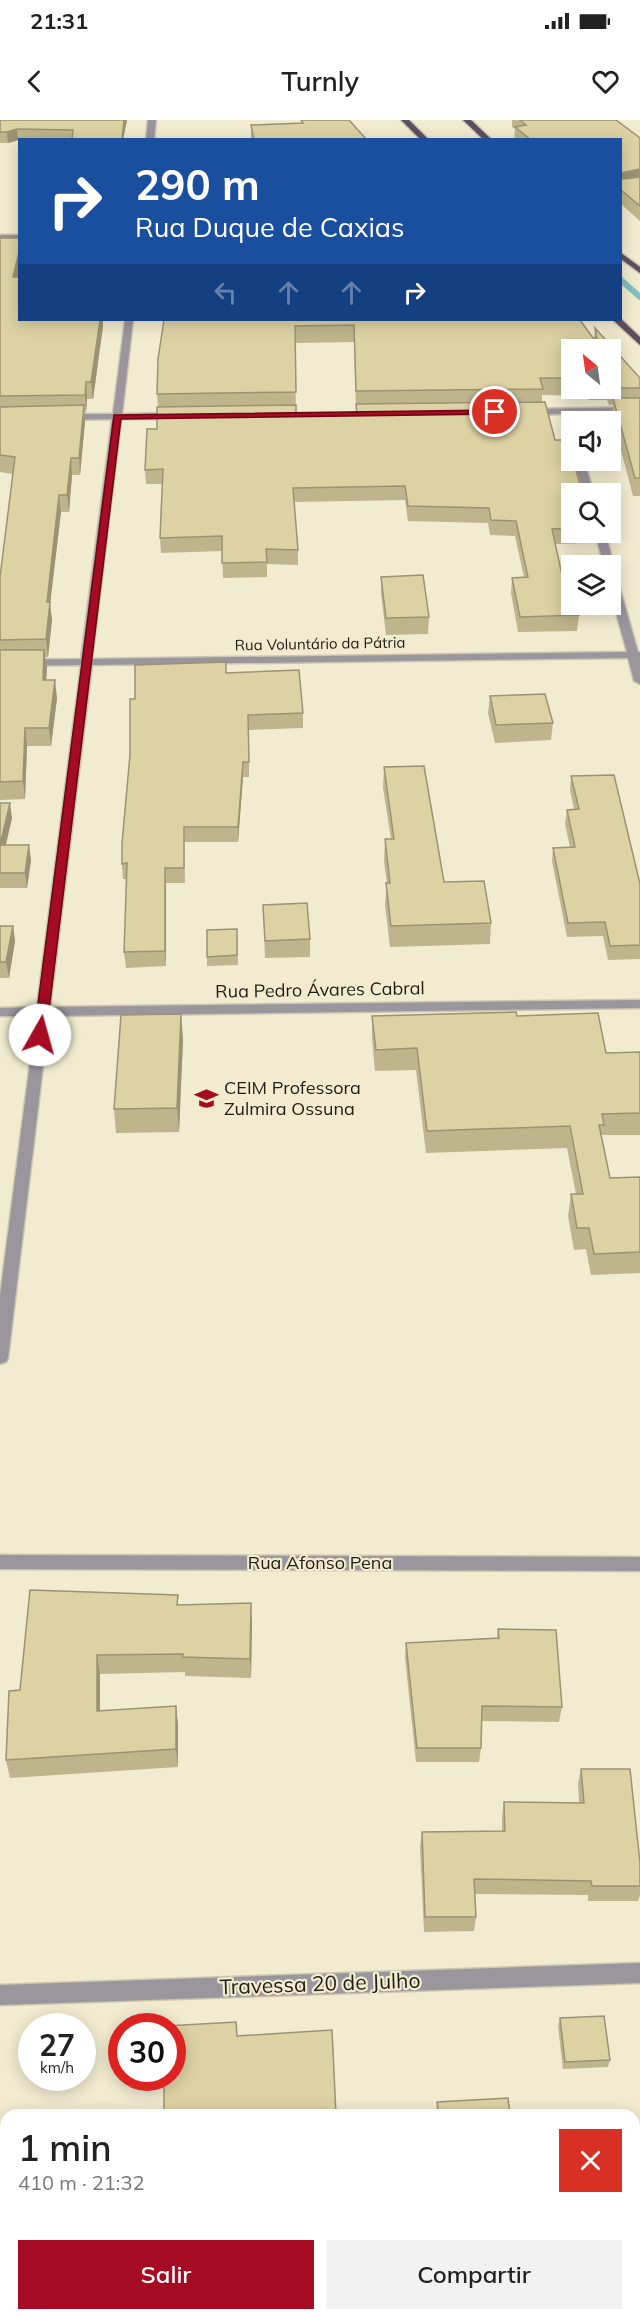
<!DOCTYPE html>
<html lang="es">
<head>
<meta charset="utf-8">
<style>
  body { margin:0; font-family:Mulish,sans-serif; background:#f2f2f2; color:#222; height:100vh; display:flex; flex-direction:column; font-size:22px; white-space:nowrap }
  * { box-sizing:border-box; margin:0 }
  p { font-size:20px; color:#767676 }
  .icon { flex:none; width:33px; height:33px; fill:none; stroke:currentColor; stroke-width:2; stroke-linecap:round; stroke-linejoin:round }
  .map { position:relative; flex:1; overflow:hidden }
  .sheet { position:absolute; left:0px; top:1989px; width:640px; height:212px; display:flex; flex-direction:column; background:#fff; border-radius:18px 18px 0 0; box-shadow:0 3px 15px #0003 }
  .sheet>* { flex:none }
  .banner { position:absolute; left:18px; top:18px; width:604px; height:183px; border-radius:0px; box-shadow:0 3px 15px #0003; background:#1a4fa0; color:#fff; overflow:hidden }
  .needle { width:39px; rotate:331deg }
  .controls { position:absolute; left:561px; top:219px; display:grid; gap:12px }
  .controls a { display:grid; place-items:center; width:60px; height:60px; border-radius:0px; background:#fff; box-shadow:0 3px 15px #0003; font-size:30px }
  .speed { position:absolute; left:18px; top:1893px; display:flex; gap:12px; font-size:30px; font-weight:700; text-align:center }
  .speed>* { display:grid; place-content:center; width:78px; height:78px; border-radius:50%; background:#fff; box-shadow:0 3px 15px #0003; line-height:1 }
  .speed small { font-size:15px; font-weight:400 }
  .speed .limit { border:9px solid #d22; background:#fff; color:#111 }
  .pin { position:absolute; display:grid; place-items:center; width:51px; height:51px; color:#fff; margin:-26px; border:3px solid #fff; border-radius:50%; box-shadow:0 2px 6px #0007 }
  .me { position:absolute; width:66px; margin:-33px; rotate:7deg; stroke-linejoin:round; filter:drop-shadow(0 0 4px #0008) }
  .turn { display:flex; align-items:center; gap:21px; height:126px; padding:0 18px; font-size:27px }
  .turn .icon { width:78px; height:78px; stroke-width:2.5 }
  .turn b { display:block; font-size:42px; line-height:51px }
  .lanes { display:flex; align-items:center; height:57px; padding:0 18px; background:#0003; justify-content:center; gap:30px; direction:ltr }
  .lanes .off { opacity:.35 }
  .round { display:grid; place-items:center; flex:none; width:63px; height:63px; border-radius:0px; background:#f2f2f2 }
  .overview { display:flex; align-items:center; justify-content:space-between; height:102px; padding:0 18px }
  h1 { font-size:36px; font-weight:600; line-height:45px }
  .primary-button { display:flex; gap:12px; margin-top:auto; padding:12px 18px }
  .primary-button a { flex:1; height:69px; border-radius:0px; background:#a50b22; color:#fff; font-size:24px; font-weight:600; line-height:69px; text-align:center }
  .primary-button a+a { background:#f2f2f2; color:#222 }
  .status { display:flex; justify-content:space-between; align-items:center; height:42px; padding:0 30px; background:#fff; direction:ltr }
  .status svg { height:16px; fill:currentColor }
  header { display:flex; justify-content:space-between; align-items:center; height:78px; padding:0 18px; background:#fff; font-size:27px; font-weight:600 }
  .map>svg:first-child { display:block }
</style>
</head>
<body>
<div class="status"><b>21:31</b><svg viewBox="0 0 49 12"><path d="M0 12V9h3v3zM5 12V6h3v6zM10 12V3h3v9zM15 12V0h3v12zM26 1h20v11H26zM47 4h2v5h-2z"/></svg></div>
<header><svg class="icon" aria-label="back" viewBox="0 0 24 24"><path d="M15 5l-7 7 7 7"/></svg>Turnly<svg class="icon" aria-label="heart" viewBox="0 0 24 24"><path d="M12 20l-8-8c-3-5 5-10 8-4 3-6 11-1 8 4z"/></svg></header>
<div class="map">
<svg width="640" height="2200" viewBox="0 0 640 2200">
  <rect width="100%" height="100%" fill="#f1ebd0"/>
  <g fill="none" stroke-linecap="round" stroke-linejoin="round">
    <!-- stream -->
    <polyline stroke="#82bfc0" stroke-width="6" points="621,160 640,177"/>
    <defs>
      <g id="minor">
        <polygon points="148,0 156,0 154,20 146,20"/>
        <rect x="0" y="115" width="20" height="4"/>
        <polygon points="125,200 133,200 122,294 177,293 182,296 177,299 121,299 92,539 627,532 610,472 610,446 604,446 595,412 605,412 614,446 612,448 615,451 638,532 640,532 640,564 634,561 628,538 92,545 50,887 640,880 640,888 49,896 8,1238 6,1242 0,1244 0,1176 36,896 0,896 0,888 37,887 81,545 0,546 0,540 81,539 112,299 66,300 61,297 66,294 113,294"/>
        <polygon points="640,287 640,293 570,294 573,302 572,316 567,313 561,294 528,295 523,292 528,289"/>
        <polygon points="574,340 584,340 594,374 584,374"/>
        <polygon points="640,1843 640,1863 0,1885 0,1865"/>
      </g>
      <polygon id="tertiary" points="0,1435 640,1437 640,1451 0,1449"/>
      <g id="primary">
        <polygon points="401,0 409,0 429,20 421,20"/>
        <polygon points="463,0 471,0 492,20 484,20"/>
        <polygon points="621,133 640,147 640,153 621,139"/>
        <polygon points="621,199 640,217 640,225 613,200"/>
      </g>
    </defs>
    <!-- minor casing -->
    <use href="#minor" stroke="#cbc6ae" stroke-width="3"/>
    <!-- tertiary casing -->
    <use href="#tertiary" stroke="#cbc6ae" stroke-width="3"/>
    <!-- primary casing -->
    <use href="#primary" stroke="#cbc6ae" stroke-width="3"/>
    <!-- minor -->
    <use href="#minor" fill="#9b959e" fill-rule="evenodd"/>
    <!-- tertiary -->
    <use href="#tertiary" fill="#9b959e" fill-rule="evenodd"/>
    <!-- primary -->
    <use href="#primary" fill="#5b4f60" fill-rule="evenodd"/>
  </g>
  <!-- wall -->
  <g fill="#beb58d" fill-rule="evenodd">
    <polygon points="0,0 127,0 123,20 20,20 8,23 0,23"/>
    <polygon points="301,0 349,0 367,20 251,20 251,5 301,3"/>
    <polygon points="512,0 616,0 640,18 640,101 621,84 621,20 514,20 515,9 512,7"/>
    <polygon points="0,118 18,157 20,200 103,200 103,206 93,279 87,279 86,292 84,292 85,302 80,355 72,355 69,392 61,392 50,484 52,500 48,537 45,537 47,548 46,560 57,578 51,626 27,626 25,679 0,680 0,457 13,354 0,352"/>
    <path d="M164,200H580L593,218H594L595,208L640,258V376H633L612,296L613,285H609L607,280H589L586,276L542,275V282L555,320L572,374V412H593L591,423L555,424L564,464L579,495L577,511L518,512L511,473L512,458L524,457L515,416L490,415L488,403L408,401L405,380L294,382L298,430V445L267,444V457L223,458L222,431L161,433L160,418L162,364H146L145,350L157,309L158,287L157,274ZM354,222L356,293L296,295L295,223ZM572,230H610V268H572Z"/>
    <polygon points="381,457 429,497 428,514 386,515 381,473"/>
    <polygon points="226,553 303,593 303,608 249,610 249,657 243,657 238,722 184,722 185,763 166,763 166,846 126,848 124,832 127,759 123,759 122,744 135,579"/>
    <polygon points="490,576 553,603 551,620 495,623 488,593"/>
    <polygon points="384,647 444,762 491,803 490,824 390,827 385,785 387,763 384,741 385,719 391,719 383,668"/>
    <polygon points="571,656 640,764 640,839 608,840 603,816 567,817 552,741 553,728 570,727 565,704 567,690 574,689 570,670"/>
    <polygon points="0,683 12,698 6,725 31,740 27,768 0,768"/>
    <polygon points="263,785 310,819 310,837 265,838"/>
    <polygon points="0,806 13,806 15,821 9,858 0,858"/>
    <polygon points="237,809 238,845 207,846 207,837"/>
    <polygon points="372,896 517,896 606,933 640,932 640,1015 602,1015 602,1019 610,1058 640,1057 640,1153 591,1155 586,1129 574,1130 568,1096 571,1074 576,1074 567,1028 426,1033 416,950 375,951 372,918"/>
    <polygon points="183,919 179,1012 116,1013 114,989"/>
    <polygon points="179,1485 252,1503 251,1558 185,1556 185,1552 100,1554 100,1591 176,1586 178,1605 178,1647 10,1658 6,1640 20,1570"/>
    <polygon points="498,1509 562,1587 559,1602 481,1601 481,1628 479,1642 416,1642 405,1537 406,1523 497,1518"/>
    <polygon points="581,1649 640,1743 640,1775 638,1781 588,1781 588,1775 475,1774 476,1797 474,1811 424,1812 420,1727 422,1712 502,1711 502,1697 504,1682 579,1683 578,1664"/>
    <polygon points="560,1898 610,1940 608,1947 563,1949 558,1906"/>
    <polygon points="437,1982 510,1995 436,1995"/>
  </g>
  <!-- shaded-wall -->
  <g fill="#9b9373">
    <polygon points="124,0 127,0 123,20 122,20"/>
    <polygon points="17,9 18,20 8,23 7,12"/>
    <polygon points="640,49 640,62 621,66 621,53"/>
    <polygon points="20,128 20,151 15,173 13,157"/>
    <polygon points="100,200 103,200 103,206 93,279 91,262"/>
    <polygon points="86,262 87,279 86,292 85,275"/>
    <polygon points="84,285 85,302 80,355 79,338"/>
    <polygon points="71,338 72,355 69,392 67,375"/>
    <polygon points="59,375 61,392 50,484 52,500 48,537 46,519 47,482"/>
    <polygon points="44,530 47,548 45,578 43,560"/>
    <polygon points="55,560 57,578 51,626 49,608"/>
    <polygon points="25,608 27,626 25,679 23,661"/>
    <polygon points="243,642 243,657 238,722 238,707"/>
    <polygon points="10,683 12,698 2,740 0,725"/>
    <polygon points="29,725 31,740 27,768 25,753"/>
    <polygon points="165,748 166,763 166,846 165,831"/>
    <polygon points="13,806 15,821 9,858 6,842"/>
    <polygon points="181,894 183,919 179,1012 177,988"/>
    <polygon points="251,1483 252,1503 251,1558 250,1539"/>
    <polygon points="97,1535 100,1554 100,1610 97,1591"/>
    <polygon points="176,1586 178,1605 178,1647 176,1629"/>
    <polygon points="58,2194 63,2194 62,2200 58,2200"/>
  </g>
  <!-- building -->
  <g fill="#ddd2a4" stroke="#9b9373" stroke-width="1.5">
    <polygon points="0,0 124,0 122,20 72,20 73,10 17,9 7,12 0,12"/>
    <polygon points="301,0 349,0 367,20 254,20 251,5 303,3"/>
    <polygon points="520,0 616,0 640,18 640,49 621,53 621,20 531,20 515,7 526,5"/>
    <polygon points="621,55 623,59 640,57 640,86 621,70"/>
    <polygon points="0,118 20,118 20,128 13,157 20,157 20,200 100,200 91,262 86,262 85,275 0,276"/>
    <polygon points="164,200 580,200 593,218 597,218 595,208 640,258 640,268 611,268 610,230 572,230 572,258 540,258 543,269 356,271 354,205 295,206 296,272 157,274 158,239"/>
    <polygon points="613,278 640,278 640,358 635,358"/>
    <polygon points="545,282 555,320 567,320 572,335 572,340 573,340 583,374 572,374 572,408 552,409 564,464 572,463 572,484 577,484 579,495 520,497 512,458 528,457 516,401 491,400 489,388 408,386 405,366 293,368 298,430 266,429 267,442 222,443 222,416 160,418 163,349 145,350 147,309 157,309 157,287 296,285 296,295 357,293 356,284"/>
    <polygon points="84,285 79,338 71,338 67,375 59,375 47,482 50,482 46,519 0,520 0,457 15,337 0,335 0,287"/>
    <polygon points="423,455 429,497 386,498 381,457"/>
    <polygon points="0,530 44,530 43,560 55,560 49,608 25,608 23,661 0,662"/>
    <polygon points="226,542 226,553 299,550 303,593 248,595 249,642 243,642 238,707 184,707 184,748 165,748 165,831 124,832 127,743 122,744 122,723 130,635 130,579 135,579 135,545"/>
    <polygon points="545,574 553,603 496,605 490,576"/>
    <polygon points="424,646 444,762 484,761 491,803 391,806 386,763 390,763 385,719 394,719 384,647"/>
    <polygon points="614,655 640,764 640,825 610,826 605,802 568,803 553,728 575,727 567,690 579,689 571,656"/>
    <polygon points="0,683 10,683 0,725 29,725 25,753 0,753"/>
    <polygon points="307,783 310,819 265,821 263,785"/>
    <polygon points="0,806 13,806 6,842 0,842"/>
    <polygon points="237,809 237,835 207,837 207,810"/>
    <polygon points="516,892 517,896 598,893 606,933 640,932 640,993 602,994 604,1005 599,1005 610,1058 640,1057 640,1132 594,1134 589,1108 577,1108 571,1074 583,1074 570,1006 427,1011 417,928 376,930 372,896"/>
    <polygon points="181,894 177,988 114,989 121,895"/>
    <polygon points="30,1470 178,1475 177,1485 251,1483 250,1539 183,1537 183,1534 97,1535 97,1591 176,1586 176,1629 6,1640 9,1571 20,1570"/>
    <polygon points="498,1509 556,1510 562,1587 482,1586 481,1628 417,1628 406,1523 499,1518"/>
    <polygon points="581,1649 630,1649 640,1743 640,1766 592,1766 591,1761 474,1759 476,1797 425,1797 422,1712 505,1711 504,1682 584,1683"/>
    <polygon points="604,1896 610,1940 565,1942 560,1898"/>
    <polygon points="236,1902 237,1916 332,1910 336,1995 74,1995 74,1994 164,1991 164,1958 172,1958 172,1906 165,1906"/>
    <polygon points="508,1978 510,1995 439,1995 437,1982"/>
    <polygon points="4,2109 6,2109 6,2194 58,2194 58,2200 0,2200 0,2164"/>
    <polygon points="447,2194 501,2194 502,2200 447,2200"/>
  </g>
  <!-- route -->
  <polygon fill="#a50b22" stroke="#6b0716" stroke-width="1.5" points="495,290 498,291 498,294 121,299 46,915 44,918 36,918 34,915 114,295"/>
  <!-- icons -->
  <defs>
    <symbol id="school-bare" viewBox="-9 -9 18 18"><path d="M0-5L7-2L0 1L-7-2ZM-4 1L0 2.5L4 1V4Q0 6-4 4Z" fill="#a50b22" stroke="#f1ebd0" stroke-width="2.5" paint-order="stroke"/></symbol>
  </defs>
  <g fill-rule="evenodd">
    <use href="#school-bare" x="190" y="962" width="33" height="33"/>
  </g>
  <g text-anchor="middle" stroke-width="4.5" stroke-linejoin="round" paint-order="stroke">
    <!-- far-street labels -->
    <g font-size="15" fill="#201e14" stroke="#f1ebd0">
      <text transform="translate(320 524) rotate(-1)" y="5">Rua Voluntário da Pátria</text>
    </g>
    <!-- street labels -->
    <g font-size="18" fill="#201e14" stroke="#f1ebd0">
      <text transform="translate(320 870) rotate(-1)" y="6">Rua Pedro Ávares Cabral</text>
      <text x="320" y="1449">Rua Afonso Pena</text>
    </g>
    <!-- poi labels -->
    <g font-size="18" fill="#201e14" stroke="#f1ebd0" text-anchor="start">
      <text x="224" y="974">CEIM Professora<tspan x="224" dy="21">Zulmira Ossuna</tspan></text>
    </g>
    <!-- near-street labels -->
    <g font-size="21" fill="#201e14" stroke="#f1ebd0">
      <text transform="translate(320 1864) rotate(-2)" y="7">Travessa 20 de Julho</text>
    </g>
  </g>
</svg>
<div class="controls">
<a><svg class="needle" viewBox="-14 -14 28 28"><path d="M0-13l5 13h-10z" fill="#e53935"/><path d="M0 13l5-13h-10z" fill="#767676"/></svg></a>
<a><svg class="icon" aria-label="sound" viewBox="0 0 24 24"><path d="M4 9h4l5-4v14l-5-4H4zM17 9q2 3 0 6"/></svg></a>
<a><svg class="icon" aria-label="search" viewBox="0 0 24 24"><circle cx="10" cy="10" r="6"/><path d="M15 15l6 6"/></svg></a>
<a><svg class="icon" aria-label="layers" viewBox="0 0 24 24"><path d="M12 4l9 5-9 5-9-5zM3 14l9 5 9-5"/></svg></a>
</div>
<div class="speed"><div>27<small>km/h</small></div><div class="limit">30</div></div>
<div class="pin" style="left:495px;top:292px;background:#d93025"><svg class="icon" aria-label="arrive" viewBox="0 0 24 24"><path d="M6 21V4h12l-3 4 3 4H6"/></svg></div>
<svg class="me" style="left:40px;top:915px" viewBox="-20 -20 40 40"><circle r="19" fill="#fff"/><path d="M0-13L10 11 0 6-10 11z" fill="#a50b22"/></svg>
<div class="banner">
<div class="turn"><svg class="icon" aria-label="right" viewBox="0 0 24 24"><path d="M7 20v-9h11M14 6l5 5-5 5"/></svg><div><b>290 m</b>Rua Duque de Caxias</div></div>
<div class="lanes"><svg class="icon off" aria-label="left" viewBox="0 0 24 24"><path d="M17 20v-9H6M10 6l-5 5 5 5"/></svg><svg class="icon off" aria-label="ahead" viewBox="0 0 24 24"><path d="M12 20V5M6 11l6-6 6 6"/></svg><svg class="icon off" aria-label="ahead" viewBox="0 0 24 24"><path d="M12 20V5M6 11l6-6 6 6"/></svg><svg class="icon" aria-label="right" viewBox="0 0 24 24"><path d="M7 20v-9h11M14 6l5 5-5 5"/></svg></div>
</div>
<section class="sheet">
<div class="overview"><div><h1>1 min</h1><p>410 m · 21:32</p></div><a class="round" style="background:#d93025;color:#fff"><svg class="icon" aria-label="close" viewBox="0 0 24 24"><path d="M6 6l12 12M18 6L6 18"/></svg></a></div>
<div class="primary-button"><a>Salir</a><a>Compartir</a></div>
</section>
</div>
</body>
</html>
